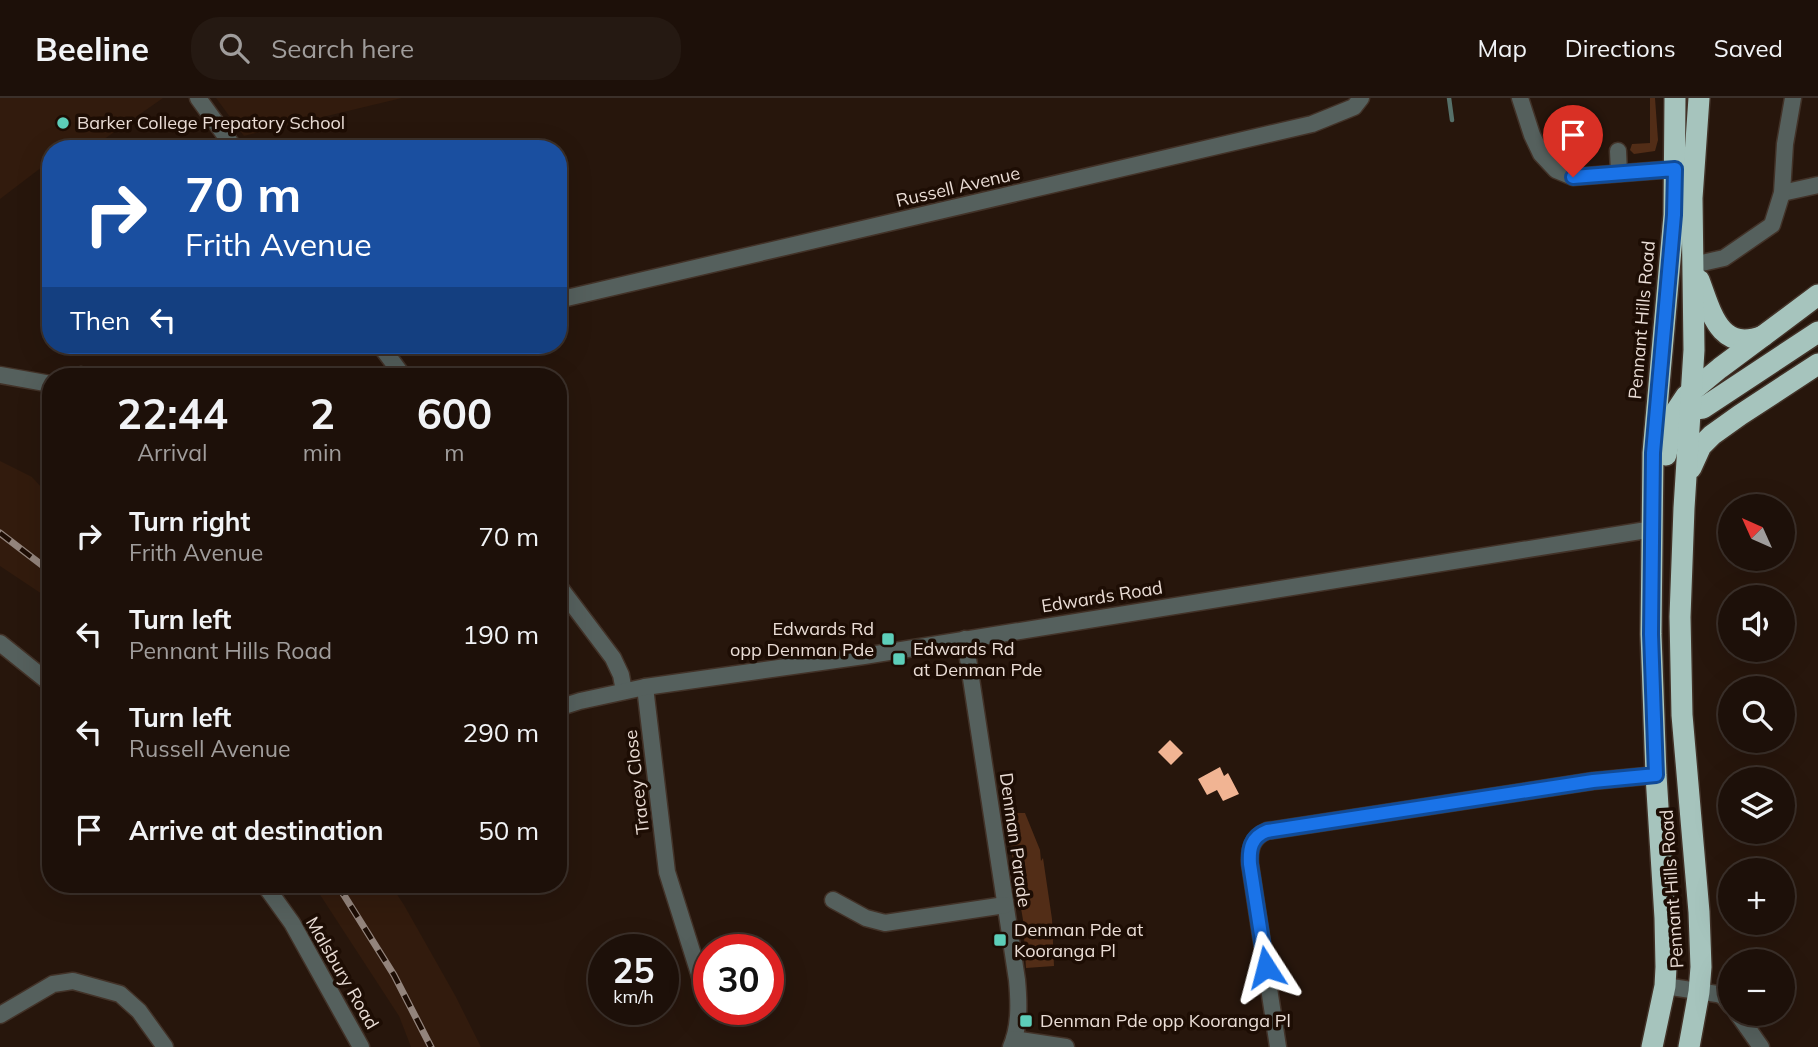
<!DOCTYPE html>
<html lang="en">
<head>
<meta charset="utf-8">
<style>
  body { margin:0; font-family:Mulish,sans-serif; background:#251912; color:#f1f3f6; height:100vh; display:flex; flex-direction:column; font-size:26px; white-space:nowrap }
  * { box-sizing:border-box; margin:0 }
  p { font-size:23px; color:#a09d9c }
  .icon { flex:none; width:38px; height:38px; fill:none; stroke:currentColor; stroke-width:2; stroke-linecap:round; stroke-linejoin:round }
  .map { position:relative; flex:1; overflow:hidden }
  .details { position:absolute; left:42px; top:270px; width:525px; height:525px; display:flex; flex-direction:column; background:#1d1009; border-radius:28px; box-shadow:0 7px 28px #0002,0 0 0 2px #3b302a }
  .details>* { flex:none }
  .hud { position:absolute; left:42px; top:42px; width:525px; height:214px; border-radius:28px; box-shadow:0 7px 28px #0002,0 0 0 2px #3b302a; background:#1a4fa0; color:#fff; overflow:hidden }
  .needle { width:46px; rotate:315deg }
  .buttons { position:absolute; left:1718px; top:396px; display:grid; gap:14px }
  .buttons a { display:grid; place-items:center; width:77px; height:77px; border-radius:50%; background:#1d1009; box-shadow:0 7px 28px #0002,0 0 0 2px #3b302a; font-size:35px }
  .speed { position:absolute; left:588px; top:836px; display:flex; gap:14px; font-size:35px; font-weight:700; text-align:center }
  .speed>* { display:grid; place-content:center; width:91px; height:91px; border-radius:50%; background:#1d1009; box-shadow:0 7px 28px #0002,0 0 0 2px #3b302a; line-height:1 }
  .speed small { font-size:18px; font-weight:400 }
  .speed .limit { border:10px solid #d22; background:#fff; color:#111 }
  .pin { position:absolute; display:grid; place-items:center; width:60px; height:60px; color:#fff; margin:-72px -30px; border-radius:50% 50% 50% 0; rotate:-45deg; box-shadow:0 0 7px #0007 }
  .pin .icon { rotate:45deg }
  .me { position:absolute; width:77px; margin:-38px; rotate:351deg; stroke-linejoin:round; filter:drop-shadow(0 0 5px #0008) }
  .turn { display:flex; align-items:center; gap:24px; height:147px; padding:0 28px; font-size:32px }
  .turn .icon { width:91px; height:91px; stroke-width:2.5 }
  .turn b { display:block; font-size:49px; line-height:60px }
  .then { display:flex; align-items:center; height:66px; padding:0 28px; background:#0003; gap:14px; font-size:26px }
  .eta { display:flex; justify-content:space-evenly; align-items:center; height:119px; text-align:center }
  .eta b { font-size:42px; font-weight:700; line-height:49px }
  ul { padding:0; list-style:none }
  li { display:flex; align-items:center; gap:21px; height:98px; padding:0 28px }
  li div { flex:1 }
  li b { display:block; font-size:26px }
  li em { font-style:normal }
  header { display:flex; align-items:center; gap:42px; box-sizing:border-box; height:98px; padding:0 35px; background:#1d1009; border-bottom:2px solid #3b302a }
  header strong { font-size:33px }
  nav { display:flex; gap:38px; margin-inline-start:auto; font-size:24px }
  .search { width:490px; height:63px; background:#251912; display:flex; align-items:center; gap:18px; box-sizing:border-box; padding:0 24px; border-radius:28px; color:#a09d9c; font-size:26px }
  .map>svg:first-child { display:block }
</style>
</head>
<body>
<header>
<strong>Beeline</strong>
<div class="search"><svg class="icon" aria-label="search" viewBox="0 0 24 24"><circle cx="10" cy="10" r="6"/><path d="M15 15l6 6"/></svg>Search here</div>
<nav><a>Map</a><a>Directions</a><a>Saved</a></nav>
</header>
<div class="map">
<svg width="1818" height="949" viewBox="0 0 1818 949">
  <rect width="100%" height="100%" fill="#27160c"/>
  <!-- built -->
  <g fill="#321b0d">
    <polygon points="0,0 163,0 90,51 51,51 51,78 42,69 0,101"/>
    <polygon points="216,0 402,0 244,38"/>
    <polygon points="0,363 32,379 51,400 51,502 0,468"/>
    <polygon points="313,786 390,786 404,807 456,899 481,949 411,949 399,918"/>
  </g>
  <!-- green -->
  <g fill="#522d17">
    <polygon points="1650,0 1655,0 1658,42 1655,53 1634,56 1630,52 1632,46 1650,45"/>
    <polygon points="1005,715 1025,715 1040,752 1041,763 1043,760 1052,821 1054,868 1026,870 1023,822"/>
  </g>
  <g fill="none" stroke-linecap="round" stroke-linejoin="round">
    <!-- stream -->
    <polyline stroke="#567069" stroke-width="4.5" points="1449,0 1452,22"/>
  </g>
  <!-- building -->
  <g fill="#f1b493">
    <polygon points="1170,642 1183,655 1171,667 1158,654"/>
    <polygon points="1220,669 1224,678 1228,675 1239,696 1223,703 1217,692 1207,697 1198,681"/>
  </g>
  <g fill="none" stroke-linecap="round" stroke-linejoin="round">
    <defs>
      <g id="minor">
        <polyline points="198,0 235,51"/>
        <polyline points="1520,0 1532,37 1541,56 1556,72 1573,79 1675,71"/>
        <polyline points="1618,53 1619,75"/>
        <polyline points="1782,95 1818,87"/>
        <polyline points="1693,167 1724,160 1772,127 1782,95 1785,46 1793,0"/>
        <polyline points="558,202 1312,26 1354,9 1361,0"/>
        <polyline points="380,247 403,278"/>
        <polyline points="0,277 51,286"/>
        <polyline points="81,278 81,277"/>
        <polyline points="558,487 613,560 621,577 624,593"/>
        <path d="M965,541L1017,882C1019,904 1020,928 1011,949"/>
        <polyline points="0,545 51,586"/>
        <polyline points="645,589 667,774 701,882 709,889"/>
        <polyline points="558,610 580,603 645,589 864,558 1653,431"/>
        <polyline points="264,786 292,825 361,949"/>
        <polyline points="833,802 866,820 885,825 1005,807"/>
        <polyline points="1665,888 1717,896 1723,898 1731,908"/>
        <polyline points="1737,915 1761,949"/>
        <polyline points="0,917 53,886 73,883 120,896 139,913 165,949"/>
        <polyline points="1014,941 1066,949"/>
        <path d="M1278,949L1250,766C1249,751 1252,739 1267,733L1593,683L1656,677"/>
      </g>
      <g id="highway">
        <path d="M1699,182C1711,213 1719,255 1763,238"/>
        <polyline points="1681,309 1688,312 1703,310 1818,234"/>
        <polyline points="1666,357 1674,316 1686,298 1720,270 1818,197"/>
        <polyline points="1691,370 1701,348 1712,337 1740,317 1818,266"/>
        <polyline points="1652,949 1665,888 1666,869 1665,820 1656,677 1651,536 1653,355 1674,117 1675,0"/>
        <polyline points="1689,949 1699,894 1701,869 1699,814 1682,617 1680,519 1684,410 1694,252 1692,100 1699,0"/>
      </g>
    </defs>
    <!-- minor casing -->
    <use href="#minor" stroke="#423228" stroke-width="19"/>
    <!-- highway casing -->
    <use href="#highway" stroke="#423228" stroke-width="24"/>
    <!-- minor -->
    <use href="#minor" stroke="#55605d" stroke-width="16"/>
    <!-- highway -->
    <use href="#highway" stroke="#a6c4bd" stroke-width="21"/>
    <defs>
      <g id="rail">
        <polyline points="0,435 51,474"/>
        <polyline points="337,786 394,877 431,949"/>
      </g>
    </defs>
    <!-- rail casing -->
    <use href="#rail" stroke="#93847c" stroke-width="7"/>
    <!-- rail -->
    <use href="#rail" stroke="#1d0d04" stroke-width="4.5" stroke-dasharray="13" stroke-linecap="butt"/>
  </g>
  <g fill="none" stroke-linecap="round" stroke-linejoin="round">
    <defs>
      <path id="route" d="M1266,869L1250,766C1249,751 1251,739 1267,733L1593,683L1656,677L1651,536L1653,355L1674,117L1675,71L1573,79"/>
    </defs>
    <!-- route casing -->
    <use href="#route" stroke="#114b97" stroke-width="18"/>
    <!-- route -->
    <use href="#route" stroke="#1a73e8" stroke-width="12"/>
  </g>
  <!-- markers -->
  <g fill="#5dceb9" stroke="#1d0d04" stroke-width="2.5">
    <circle cx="63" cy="25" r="7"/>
    <rect x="881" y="534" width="14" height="14" rx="3.5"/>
    <rect x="892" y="554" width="14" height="14" rx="3.5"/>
    <rect x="993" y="835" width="14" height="14" rx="3.5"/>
    <rect x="1019" y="916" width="14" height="14" rx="3.5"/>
  </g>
  <g text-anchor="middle" stroke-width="7" stroke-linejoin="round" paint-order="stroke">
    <!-- poi labels -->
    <g font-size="18" fill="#eaddd6" stroke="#1d0d04" text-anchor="start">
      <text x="77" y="31">Barker College Prepatory School</text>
      <text x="874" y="537" text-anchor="end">Edwards Rd<tspan x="874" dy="21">opp Denman Pde</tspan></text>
      <text x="913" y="557">Edwards Rd<tspan x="913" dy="21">at Denman Pde</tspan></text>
      <text x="1014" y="838">Denman Pde at<tspan x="1014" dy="21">Kooranga Pl</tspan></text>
      <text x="1040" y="929">Denman Pde opp Kooranga Pl</text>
    </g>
    <!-- street labels -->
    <g font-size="18" fill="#eaddd6" stroke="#1d0d04">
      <text transform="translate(958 89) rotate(-13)" y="6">Russell Avenue</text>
      <text transform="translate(1642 222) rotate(-85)" y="6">Pennant Hills Road</text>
      <text transform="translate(1102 499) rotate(-9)" y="6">Edwards Road</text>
      <text transform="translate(637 684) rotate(-97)" y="6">Tracey Close</text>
      <text transform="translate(1015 742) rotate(82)" y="6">Denman Parade</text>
      <text transform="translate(1672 791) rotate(-94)" y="6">Pennant Hills Road</text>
      <text transform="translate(342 875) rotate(60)" y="6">Malsbury Road</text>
    </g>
  </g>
</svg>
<div class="buttons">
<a><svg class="needle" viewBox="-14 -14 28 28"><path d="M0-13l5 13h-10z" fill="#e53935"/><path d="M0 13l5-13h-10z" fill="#a09d9c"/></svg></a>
<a><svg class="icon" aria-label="sound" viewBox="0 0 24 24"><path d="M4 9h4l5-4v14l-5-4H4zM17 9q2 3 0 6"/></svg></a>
<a><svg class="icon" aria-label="search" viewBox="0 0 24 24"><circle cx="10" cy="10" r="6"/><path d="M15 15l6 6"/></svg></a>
<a><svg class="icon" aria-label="layers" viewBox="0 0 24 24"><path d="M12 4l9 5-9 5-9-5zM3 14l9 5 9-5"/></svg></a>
<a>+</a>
<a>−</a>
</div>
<div class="speed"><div>25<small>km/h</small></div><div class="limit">30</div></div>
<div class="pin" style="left:1573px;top:79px;background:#d93025"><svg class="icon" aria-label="arrive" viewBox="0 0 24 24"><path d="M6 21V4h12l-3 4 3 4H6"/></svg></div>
<svg class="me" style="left:1266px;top:869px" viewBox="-20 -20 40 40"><path d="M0-17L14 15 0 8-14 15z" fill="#1a73e8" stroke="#fff" stroke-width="4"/></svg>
<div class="hud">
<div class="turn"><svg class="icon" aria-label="right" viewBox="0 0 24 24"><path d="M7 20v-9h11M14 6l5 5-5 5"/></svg><div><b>70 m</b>Frith Avenue</div></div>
<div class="then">Then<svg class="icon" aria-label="left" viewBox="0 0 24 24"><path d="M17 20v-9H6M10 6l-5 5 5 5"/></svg></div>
</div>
<section class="details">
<div class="eta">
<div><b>22:44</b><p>Arrival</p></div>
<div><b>2</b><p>min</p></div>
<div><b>600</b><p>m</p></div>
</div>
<ul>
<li><svg class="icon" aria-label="right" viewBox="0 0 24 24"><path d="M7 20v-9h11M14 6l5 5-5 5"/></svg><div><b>Turn right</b><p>Frith Avenue</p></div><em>70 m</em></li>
<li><svg class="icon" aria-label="left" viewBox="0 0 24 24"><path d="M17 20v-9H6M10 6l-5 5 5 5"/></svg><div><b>Turn left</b><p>Pennant Hills Road</p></div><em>190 m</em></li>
<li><svg class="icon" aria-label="left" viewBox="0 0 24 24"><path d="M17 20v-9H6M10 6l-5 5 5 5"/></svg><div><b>Turn left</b><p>Russell Avenue</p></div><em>290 m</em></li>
<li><svg class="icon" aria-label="arrive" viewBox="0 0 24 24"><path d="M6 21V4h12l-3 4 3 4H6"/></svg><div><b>Arrive at destination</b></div><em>50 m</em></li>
</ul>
</section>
</div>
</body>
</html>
